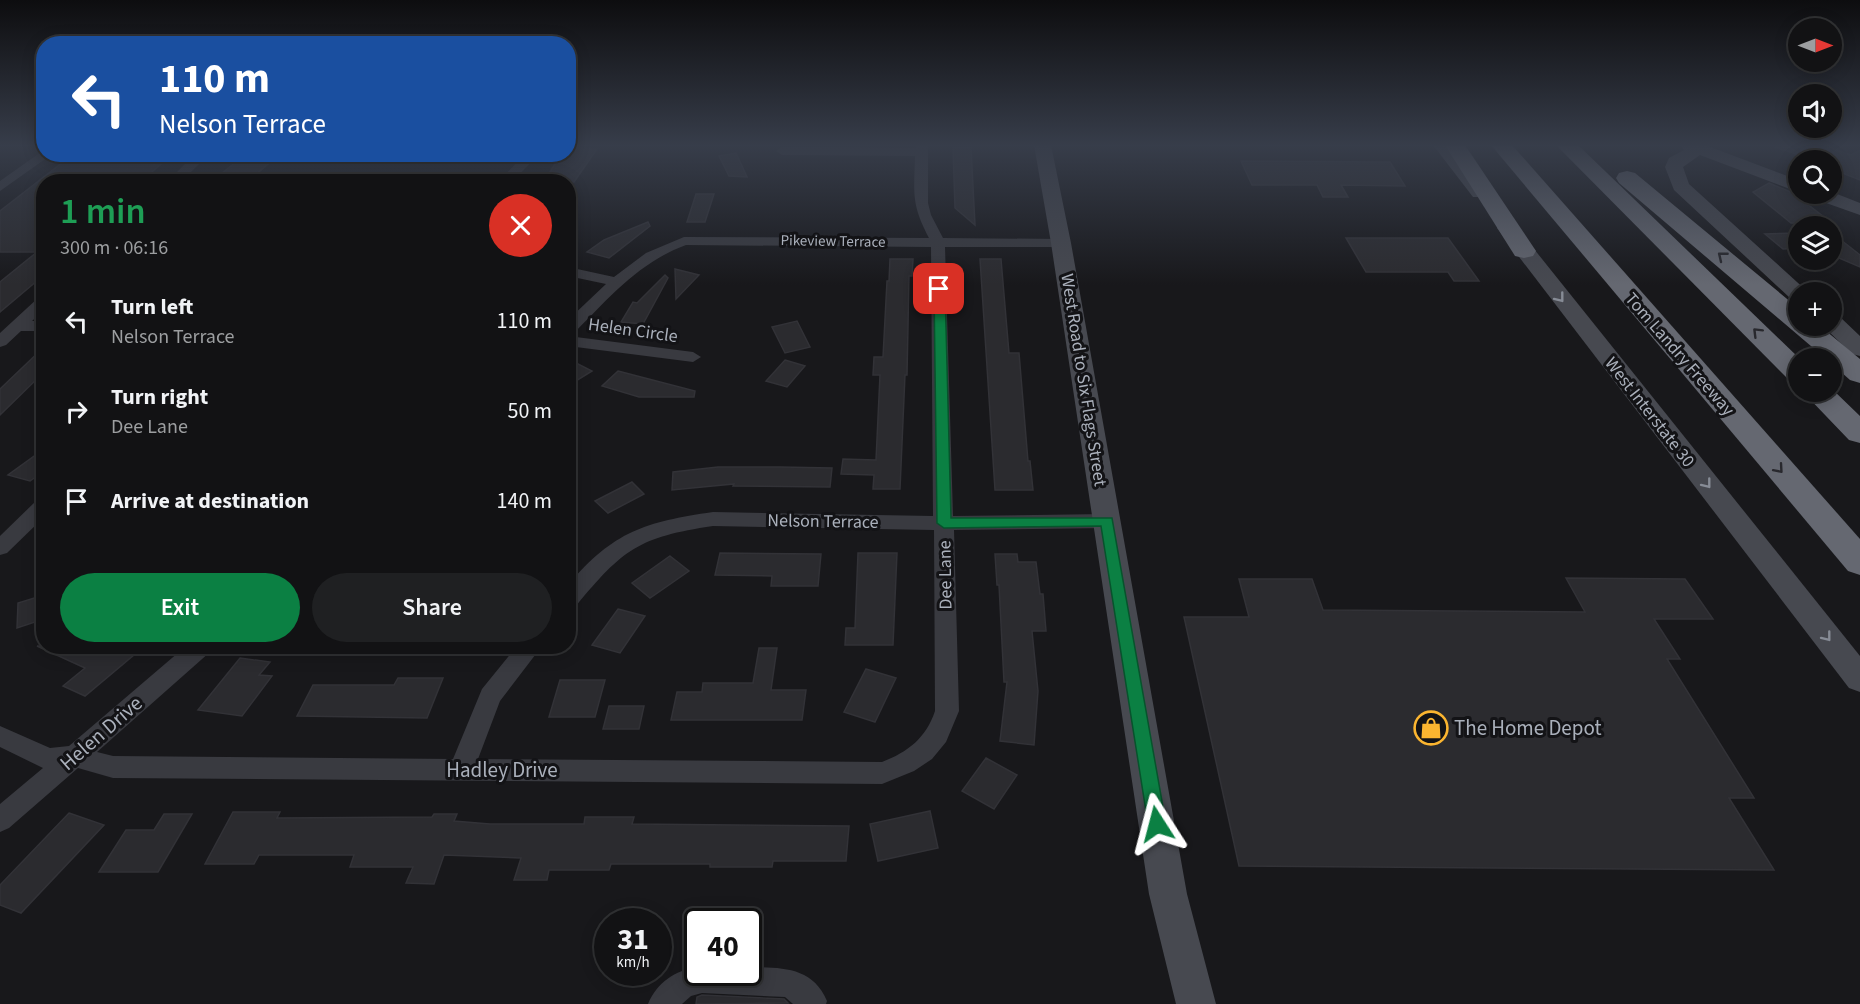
<!DOCTYPE html>
<html lang="en">
<head>
<meta charset="utf-8">
<style>
  body { margin:0; font-family:"Source Sans 3",sans-serif; background:#1f2022; color:#f1f3f6; height:100vh; display:flex; flex-direction:column; font-size:22px; white-space:nowrap }
  * { box-sizing:border-box; margin:0 }
  p { font-size:20px; color:#9c9ea0 }
  .icon { flex:none; width:33px; height:33px; fill:none; stroke:currentColor; stroke-width:2; stroke-linecap:round; stroke-linejoin:round }
  .map { position:relative; flex:1; overflow:hidden }
  .panel { position:absolute; left:36px; top:174px; width:540px; height:480px; display:flex; flex-direction:column; background:#121214; border-radius:24px; box-shadow:0 3px 15px #0003,0 0 0 2px #313234 }
  .panel>* { flex:none }
  .guide { position:absolute; left:36px; top:36px; width:540px; height:126px; border-radius:24px; box-shadow:0 3px 15px #0003,0 0 0 2px #313234; background:#1a4fa0; color:#fff; overflow:hidden }
  .needle { width:39px; rotate:90deg }
  .buttons { position:absolute; left:1788px; top:18px; display:grid; gap:12px }
  .buttons a { display:grid; place-items:center; width:54px; height:54px; border-radius:50%; background:#121214; box-shadow:0 3px 15px #0003,0 0 0 2px #313234; font-size:30px }
  .speed { position:absolute; left:594px; top:908px; display:flex; gap:12px; font-size:30px; font-weight:700; text-align:center }
  .speed>* { display:grid; place-content:center; width:78px; height:78px; border-radius:50%; background:#121214; box-shadow:0 3px 15px #0003,0 0 0 2px #313234; line-height:1 }
  .speed small { font-size:15px; font-weight:400 }
  .speed .limit { border:3px solid #111; border-radius:9px; background:#fff; color:#111 }
  .pin { position:absolute; display:grid; place-items:center; width:51px; height:51px; color:#fff; margin:-26px; border-radius:12px; box-shadow:0 3px 9px #0006 }
  .me { position:absolute; width:66px; margin:-33px; rotate:351deg; stroke-linejoin:round; filter:drop-shadow(0 0 4px #0008) }
  .turn { display:flex; align-items:center; gap:21px; height:126px; padding:0 24px; font-size:27px }
  .turn .icon { width:78px; height:78px; stroke-width:2.5 }
  .turn b { display:block; font-size:42px; line-height:51px }
  .round { display:grid; place-items:center; flex:none; width:63px; height:63px; border-radius:32px; background:#1f2022 }
  .headline { display:flex; align-items:center; justify-content:space-between; height:102px; padding:0 24px }
  h1 { font-size:36px; font-weight:600; line-height:45px; color:#1e9e55 }
  .action { display:flex; gap:12px; margin-top:auto; padding:12px 24px }
  .action a { flex:1; height:69px; border-radius:36px; background:#0b8043; color:#fff; font-size:24px; font-weight:600; line-height:69px; text-align:center }
  .action a+a { background:#1f2022; color:#f1f3f6 }
  ul { padding:0; list-style:none }
  li { display:flex; align-items:center; gap:18px; height:90px; padding:0 24px }
  li div { flex:1 }
  li b { display:block; font-size:22px }
  li em { font-style:normal }
  .map>svg:first-child { display:block }
</style>
</head>
<body>
<div class="map">
<svg width="1860" height="1004" viewBox="0 0 1860 1004">
  <rect width="100%" height="100%" fill="#18181b"/>
  <!-- building -->
  <g fill="#2b2b2f" stroke="#323237" stroke-width="1.5">
    <polygon points="1776,145 1822,145 1851,155 1860,150 1860,180 1832,169 1832,160 1814,160 1775,147"/>
    <polygon points="569,148 597,149 574,182 544,182 556,162 564,154 568,154"/>
    <polygon points="953,148 971,148 975,225 955,208"/>
    <polygon points="736,153 747,177 729,176 719,156"/>
    <polygon points="246,154 280,154 247,182 211,182"/>
    <polygon points="161,158 153,165 160,165 140,182 44,182 44,275 0,312 0,282 37,252 0,252 0,211 67,159"/>
    <polygon points="1241,161 1390,162 1405,186 1341,185 1348,197 1323,197 1317,185 1252,185"/>
    <polygon points="1769,183 1793,193 1824,217 1810,217 1817,223 1791,223 1753,192"/>
    <polygon points="696,194 714,194 705,222 687,222"/>
    <polygon points="648,222 650,226 609,258 587,252 604,240"/>
    <polygon points="1798,233 1798,248 1783,249 1765,234"/>
    <polygon points="1832,233 1860,255 1860,267 1832,255"/>
    <polygon points="1346,238 1448,238 1479,281 1454,281 1448,272 1366,272"/>
    <polygon points="890,259 913,259 912,276 909,276 907,375 905,375 900,489 873,489 874,475 841,474 843,459 876,460 880,375 873,375 874,357 883,357 887,281 889,281"/>
    <polygon points="980,259 1001,259 1009,353 1019,353 1028,461 1030,461 1033,490 995,490"/>
    <polygon points="675,269 699,275 676,299"/>
    <polygon points="665,275 668,278 643,324 621,322 633,302 637,303"/>
    <polygon points="797,321 810,347 785,353 772,327"/>
    <polygon points="44,347 44,372 0,415 0,389"/>
    <polygon points="785,360 805,366 787,387 766,381"/>
    <polygon points="576,363 592,371 568,386 568,368"/>
    <polygon points="618,371 695,391 694,397 639,397 602,386"/>
    <polygon points="44,449 44,471 30,481 8,475"/>
    <polygon points="718,467 780,467 832,468 830,487 733,486 734,484 672,490 673,472"/>
    <polygon points="632,482 644,494 608,513 595,501"/>
    <polygon points="720,553 821,554 818,586 771,586 772,576 715,575"/>
    <polygon points="858,553 897,553 893,645 845,645 846,628 855,628"/>
    <polygon points="995,554 1017,554 1018,562 1036,562 1040,594 1043,594 1046,631 1032,631 1038,691 1034,745 1000,741 1007,682 1004,682 999,585 997,585"/>
    <polygon points="670,556 689,571 650,598 632,583"/>
    <polygon points="1566,578 1685,579 1713,619 1654,619 1680,659 1667,659 1754,798 1729,798 1774,870 1239,866 1184,617 1249,617 1239,579 1312,579 1323,610 1585,612"/>
    <polygon points="44,595 44,619 17,628 18,603"/>
    <polygon points="618,609 645,616 620,653 592,645"/>
    <polygon points="37,646 114,646 134,655 85,696 63,686 85,668"/>
    <polygon points="759,648 777,648 771,690 806,690 802,720 671,720 677,692 702,692 703,683 753,683"/>
    <polygon points="240,658 270,662 259,675 272,676 242,716 198,710"/>
    <polygon points="866,669 896,678 875,722 844,712"/>
    <polygon points="398,678 443,678 427,718 297,716 313,685 394,685"/>
    <polygon points="560,680 605,680 595,717 549,717"/>
    <polygon points="609,706 644,706 639,729 603,729"/>
    <polygon points="986,758 1017,775 994,809 962,791"/>
    <polygon points="930,811 938,848 878,861 870,824"/>
    <polygon points="233,812 280,812 277,818 432,817 434,814 457,814 454,821 490,824 584,824 585,817 634,817 632,824 849,826 846,861 773,861 772,867 710,867 710,864 611,864 609,870 549,870 547,880 514,880 521,858 444,855 434,884 406,883 413,867 350,867 354,855 259,855 254,864 205,864"/>
    <polygon points="69,813 104,825 21,913 0,905 0,885"/>
    <polygon points="164,814 192,814 158,872 99,872 126,830 154,830"/>
    <polygon points="702,995 784,999 788,1003 696,1004 697,997"/>
  </g>
  <g fill="none" stroke-linecap="round" stroke-linejoin="round">
    <!-- street -->
    <g fill="#393a40" fill-rule="evenodd">
      <path d="M916,145H928V203L931,215L943,238L1061,239L1068,243L1061,247H945L953,516L1107,514L1114,516L1117,521L1114,526L1107,528L954,530L959,711L946,742L932,759L914,771L882,784L113,778L78,768L9,828L0,832V804L43,768L0,747V726L50,748L69,746L186,646H213L210,652L97,752L113,756L453,759L482,689L517,646H542L500,701L478,759L882,762C908,752 926,738 935,711L934,530L713,526C639,537 623,549 576,606L568,608V585C614,531 645,522 713,512L933,516L931,247L686,245C639,262 608,299 574,333L568,335V320L606,284L568,276V267L614,277L646,253L684,237L929,238C911,204 914,193 915,156L782,155L776,151L782,147L916,148Z"/>
      <polygon points="44,150 44,154 50,154 48,157 0,191 0,181"/>
      <polygon points="195,154 208,155 181,182 167,182"/>
      <path d="M295,154H405C390,167 310,167 295,154Z"/>
      <polygon points="525,154 539,154 512,182 498,182"/>
      <polygon points="44,296 44,310 32,321 44,321 44,331 21,331 6,345 0,347 0,333 38,298"/>
      <polygon points="568,336 693,352 701,357 693,362 568,346"/>
      <polygon points="44,498 44,517 7,553 0,555 0,536 37,500"/>
      <path d="M698,966V972H748V967C781,968 812,966 827,1001L826,1004H793L785,997L702,993L691,996L682,1004H648C658,981 674,972 698,966Z"/>
    </g>
    <!-- secondary -->
    <g fill="#474950" fill-rule="evenodd">
      <polygon points="1034,145 1051,145 1071,243 1187,894 1216,1004 1176,1004 1149,894 1051,243"/>
      <polygon points="1433,145 1450,145 1487,189 1489,193 1487,197 1473,197"/>
      <polygon points="1680,145 1705,145 1798,180 1798,192 1700,155 1683,167 1689,184 1808,292 1798,292 1798,299 1790,298 1674,190 1665,167 1669,158 1684,150"/>
      <polygon points="1832,192 1860,203 1860,215 1812,198 1810,194"/>
      <polygon points="1507,222 1514,224 1860,656 1860,692 1849,688 1500,232 1497,228 1500,224"/>
      <polygon points="1832,315 1840,317 1860,336 1860,356 1852,354 1824,327 1832,326"/>
    </g>
    <!-- highway -->
    <g fill="#656871" fill-rule="evenodd">
      <polygon points="1445,145 1465,145 1536,251 1533,256 1524,258 1515,256"/>
      <polygon points="1491,145 1512,145 1860,539 1860,575 1848,571"/>
      <polygon points="1556,145 1578,145 1799,358 1798,382 1788,379"/>
      <polygon points="1627,171 1635,173 1798,308 1798,326 1820,326 1860,359 1860,383 1850,380 1832,364 1832,358 1825,358 1619,183 1616,178 1619,173"/>
      <polygon points="1832,389 1860,416 1860,443 1849,440 1803,392 1832,392"/>
    </g>
  </g>
  <!-- one-way arrows -->
  <defs><path id="oneway-chevron" d="M-2-3.5L2.5 0L-2 3.5" fill="none" stroke-width="1.6" stroke-linecap="round" stroke-linejoin="round" transform="scale(1.5)"/></defs>
  <g stroke="#28282d">
    <use href="#oneway-chevron" transform="translate(1722 256) rotate(-141)"/>
    <use href="#oneway-chevron" transform="translate(1757 332) rotate(-135)"/>
    <use href="#oneway-chevron" transform="translate(1779 469) rotate(49)"/>
  </g>
  <g stroke="#878c96">
    <use href="#oneway-chevron" transform="translate(1560 298) rotate(52)"/>
    <use href="#oneway-chevron" transform="translate(1707 484) rotate(52)"/>
    <use href="#oneway-chevron" transform="translate(1827 637) rotate(52)"/>
  </g>
  <!-- sky -->
  <linearGradient id="sky" x2="0" y2="1"><stop stop-color="#0d0d0f"/><stop offset="0.51" stop-color="#373d4a"/><stop offset="1" stop-color="#373d4a" stop-opacity="0"/></linearGradient>
  <rect width="1860" height="285" fill="url(#sky)"/>
  <!-- route -->
  <polygon fill="#0b8043" stroke="#07532c" stroke-width="1.5" points="939,286 945,289 951,518 1112,518 1166,824 1163,830 1157,832 1150,830 1148,824 1101,526 944,528 937,523 934,289"/>
  <!-- icons -->
  <defs>
    <symbol id="shop-ring" viewBox="-11 -11 22 22"><circle r="9.5" fill="#131316" stroke="#fbb530" stroke-width="1.5"/><path d="M-5-2.5h2.3a2.7 3.5 0 0 1 5.4 0H5L5.5 6h-11ZM-1.5-2.5h3a1.5 2.3 0 0 0-3 0Z" fill="#fbb530"/></symbol>
  </defs>
  <g fill-rule="evenodd">
    <use href="#shop-ring" x="1412" y="709" width="38" height="38"/>
  </g>
  <g text-anchor="middle" stroke-width="6" stroke-linejoin="round" paint-order="stroke">
    <!-- far-street labels -->
    <g font-size="15" fill="#aab0bb" stroke="#131316">
      <text transform="translate(833 241) rotate(1)" y="5">Pikeview Terrace</text>
    </g>
    <!-- street labels -->
    <g font-size="18" fill="#aab0bb" stroke="#131316">
      <text transform="translate(633 330) rotate(8)" y="6">Helen Circle</text>
      <text transform="translate(1680 354) rotate(49)" y="6">Tom Landry Freeway</text>
      <text transform="translate(1084 380) rotate(81)" y="6">West Road to Six Flags Street</text>
      <text transform="translate(1650 412) rotate(52)" y="6">West Interstate 30</text>
      <text transform="translate(823 521) rotate(1)" y="6">Nelson Terrace</text>
      <text transform="translate(945 575) rotate(-91)" y="6">Dee Lane</text>
    </g>
    <!-- near-poi labels -->
    <g font-size="21" fill="#aab0bb" stroke="#131316" text-anchor="start">
      <text x="1454" y="735">The Home Depot</text>
    </g>
    <!-- near-street labels -->
    <g font-size="21" fill="#aab0bb" stroke="#131316">
      <text transform="translate(101 733) rotate(-41)" y="7">Helen Drive</text>
      <text x="502" y="777">Hadley Drive</text>
    </g>
  </g>
</svg>
<div class="buttons">
<a><svg class="needle" viewBox="-14 -14 28 28"><path d="M0-13l5 13h-10z" fill="#e53935"/><path d="M0 13l5-13h-10z" fill="#9c9ea0"/></svg></a>
<a><svg class="icon" aria-label="sound" viewBox="0 0 24 24"><path d="M4 9h4l5-4v14l-5-4H4zM17 9q2 3 0 6"/></svg></a>
<a><svg class="icon" aria-label="search" viewBox="0 0 24 24"><circle cx="10" cy="10" r="6"/><path d="M15 15l6 6"/></svg></a>
<a><svg class="icon" aria-label="layers" viewBox="0 0 24 24"><path d="M12 4l9 5-9 5-9-5zM3 14l9 5 9-5"/></svg></a>
<a>+</a>
<a>−</a>
</div>
<div class="speed"><div>31<small>km/h</small></div><div class="limit">40</div></div>
<div class="pin" style="left:939px;top:289px;background:#d93025"><svg class="icon" aria-label="arrive" viewBox="0 0 24 24"><path d="M6 21V4h12l-3 4 3 4H6"/></svg></div>
<svg class="me" style="left:1157px;top:824px" viewBox="-20 -20 40 40"><path d="M0-17L14 15 0 8-14 15z" fill="#0b8043" stroke="#fff" stroke-width="4"/></svg>
<div class="guide">
<div class="turn"><svg class="icon" aria-label="left" viewBox="0 0 24 24"><path d="M17 20v-9H6M10 6l-5 5 5 5"/></svg><div><b>110 m</b>Nelson Terrace</div></div>
</div>
<section class="panel">
<div class="headline"><div><h1>1 min</h1><p>300 m · 06:16</p></div><a class="round" style="background:#d93025;color:#fff"><svg class="icon" aria-label="close" viewBox="0 0 24 24"><path d="M6 6l12 12M18 6L6 18"/></svg></a></div>
<ul>
<li><svg class="icon" aria-label="left" viewBox="0 0 24 24"><path d="M17 20v-9H6M10 6l-5 5 5 5"/></svg><div><b>Turn left</b><p>Nelson Terrace</p></div><em>110 m</em></li>
<li><svg class="icon" aria-label="right" viewBox="0 0 24 24"><path d="M7 20v-9h11M14 6l5 5-5 5"/></svg><div><b>Turn right</b><p>Dee Lane</p></div><em>50 m</em></li>
<li><svg class="icon" aria-label="arrive" viewBox="0 0 24 24"><path d="M6 21V4h12l-3 4 3 4H6"/></svg><div><b>Arrive at destination</b></div><em>140 m</em></li>
</ul>
<div class="action"><a>Exit</a><a>Share</a></div>
</section>
</div>
</body>
</html>
